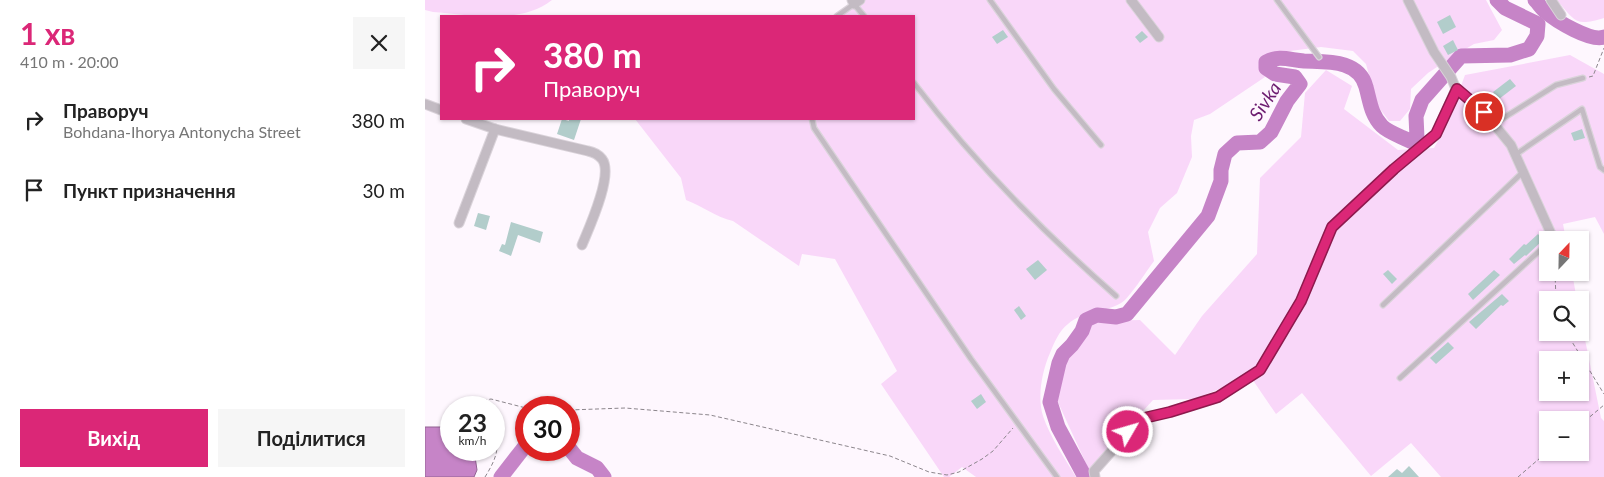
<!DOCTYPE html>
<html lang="uk">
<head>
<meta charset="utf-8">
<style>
  body { margin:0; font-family:Lato,sans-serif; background:#f6f6f6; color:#222; height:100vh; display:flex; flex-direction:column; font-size:19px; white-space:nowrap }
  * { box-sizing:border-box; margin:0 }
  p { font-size:16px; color:#767676 }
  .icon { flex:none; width:28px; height:28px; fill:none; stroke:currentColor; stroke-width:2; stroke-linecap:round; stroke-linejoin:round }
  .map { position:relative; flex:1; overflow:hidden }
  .sheet { display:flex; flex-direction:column; background:#fff; width:425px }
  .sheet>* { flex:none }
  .hud { position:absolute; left:15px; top:15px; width:475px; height:105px; border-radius:0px; box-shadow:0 1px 4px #0004; background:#db2777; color:#fff; overflow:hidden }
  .needle { width:32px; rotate:22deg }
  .tools { position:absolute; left:1114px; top:231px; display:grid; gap:10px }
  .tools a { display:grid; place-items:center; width:50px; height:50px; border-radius:0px; background:#fff; box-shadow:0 1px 4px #0004; font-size:25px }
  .speed { position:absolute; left:15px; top:396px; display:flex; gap:10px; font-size:25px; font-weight:700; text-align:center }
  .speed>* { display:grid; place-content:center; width:65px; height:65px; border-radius:50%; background:#fff; box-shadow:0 1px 4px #0004; line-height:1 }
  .speed small { font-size:12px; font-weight:400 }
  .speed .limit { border:8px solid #d22; background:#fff; color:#111 }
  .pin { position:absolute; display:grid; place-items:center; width:42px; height:42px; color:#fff; margin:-21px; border:2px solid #fff; border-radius:50%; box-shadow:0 1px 5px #0007 }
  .me { position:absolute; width:55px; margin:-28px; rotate:52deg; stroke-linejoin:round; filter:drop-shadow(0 0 4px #0008) }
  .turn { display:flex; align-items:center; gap:18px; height:105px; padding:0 20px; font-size:22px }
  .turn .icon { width:65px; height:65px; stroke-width:2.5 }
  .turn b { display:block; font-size:35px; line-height:42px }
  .round { display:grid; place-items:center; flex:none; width:52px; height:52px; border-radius:0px; background:#f6f6f6 }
  .overview { display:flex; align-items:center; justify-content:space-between; height:85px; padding:0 20px }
  h1 { font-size:30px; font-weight:700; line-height:38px; color:#db2777 }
  .button { display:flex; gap:10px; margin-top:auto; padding:10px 20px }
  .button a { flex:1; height:58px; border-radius:0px; background:#db2777; color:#fff; font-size:20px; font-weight:700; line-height:58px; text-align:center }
  .button a+a { background:#f6f6f6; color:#222 }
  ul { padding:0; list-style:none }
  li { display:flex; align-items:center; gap:15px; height:70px; padding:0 20px }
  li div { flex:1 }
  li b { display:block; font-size:19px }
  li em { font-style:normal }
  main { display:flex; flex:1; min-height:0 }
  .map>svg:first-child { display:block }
</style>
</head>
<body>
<main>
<section class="sheet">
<div class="overview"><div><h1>1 хв</h1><p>410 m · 20:00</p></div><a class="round"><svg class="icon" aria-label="close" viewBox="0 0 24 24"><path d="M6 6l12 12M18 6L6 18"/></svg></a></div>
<ul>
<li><svg class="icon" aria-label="right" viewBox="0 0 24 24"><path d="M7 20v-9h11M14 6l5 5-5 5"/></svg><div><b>Праворуч</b><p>Bohdana-Ihorya Antonycha Street</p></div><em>380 m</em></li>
<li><svg class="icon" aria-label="arrive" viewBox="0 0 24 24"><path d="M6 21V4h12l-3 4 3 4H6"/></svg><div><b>Пункт призначення</b></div><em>30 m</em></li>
</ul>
<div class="button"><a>Вихід</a><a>Поділитися</a></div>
</section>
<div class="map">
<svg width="1179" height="477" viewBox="0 0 1179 477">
  <rect width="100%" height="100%" fill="#fef7fe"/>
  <!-- green -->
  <g fill="#f9d7f9" fill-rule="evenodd">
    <path d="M0,0H127C95,25 46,15 8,12L0,10Z"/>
    <path d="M435,0H1061L1077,30L1069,40L1049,44L1027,57L1003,73L986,89L985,109L975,121H964L952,105L941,64L928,51L896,47L865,51L843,54L834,63L840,77L785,114L769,120L766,136L767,157L752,193L735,208L723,232L729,261C722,270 704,299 696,303C679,313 659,310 643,324C634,331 629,343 625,353C617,371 612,397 618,416C625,437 640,459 651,477H551L537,467L524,477H519L456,384L472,371L410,259L377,254L374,266L308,221C291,217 277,206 261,200L256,178L210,119H489V16H413Z"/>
    <path d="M1132,0H1179V18C1150,27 1150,21 1132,0Z"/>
    <path d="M1145,55L1179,74V234L1170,217L1138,224L1141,240H1122V272L1147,273L1152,300H1122V332H1155V315L1176,418L1179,421V477H1016L986,443L946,476L877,393L851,414L823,373L802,386L769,399L728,400L664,470L631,398L643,356L669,321L715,320L750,355L777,316L832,254L835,178L876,137L880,93L901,70L927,86L919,109L973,150L1009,148L1022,124L1040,75ZM1122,360H1155V392H1122ZM1122,420H1155V452H1122Z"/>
  </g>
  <!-- water -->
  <polygon fill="#c684c7" stroke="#926293" points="0,427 18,427 26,428 26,450 49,450 52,470 49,477 0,477"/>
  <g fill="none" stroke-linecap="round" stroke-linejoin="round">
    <!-- river -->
    <g stroke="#c684c7" stroke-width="15">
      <path d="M1110,0C1114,4 1117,9 1121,12C1131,21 1166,42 1179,37"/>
      <polyline points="144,448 152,458 172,468 179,477"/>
      <polyline points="76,477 101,445"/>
      <path d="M660,477L633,427L625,402L634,363L638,354L647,345L657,331L661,320L672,315L691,317L702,314L783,216L796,181V170L800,154L812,143L835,142L846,132L862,101L875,84L870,77L850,74L841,68V62C854,55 865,60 879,61C901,62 934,59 941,87C945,101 946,115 957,126C964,133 978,137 987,142L992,138L991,116L997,100L1036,56L1085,55L1104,49L1112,36L1113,24L1080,8L1072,0"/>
    </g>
  </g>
  <!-- building -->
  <g fill="#b2cdcb">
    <polygon points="1025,15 1031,27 1018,34 1012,22"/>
    <polygon points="578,30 583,37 572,44 567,37"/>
    <polygon points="717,31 723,37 715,43 710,37"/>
    <polygon points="1028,40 1033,50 1023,55 1018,46"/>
    <polygon points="1085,79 1091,86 1074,99 1068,92"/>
    <polygon points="137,119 144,121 144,119 156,119 149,140 132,134"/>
    <polygon points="1157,129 1160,138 1149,141 1146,133"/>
    <polygon points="53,213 65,216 61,230 49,226"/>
    <polygon points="86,222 118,232 115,243 93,235 86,256 74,251 77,244 80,245"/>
    <polygon points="1113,234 1118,240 1101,256 1100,255 1089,264 1084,259 1099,244 1101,245"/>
    <polygon points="613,260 622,270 610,280 601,269"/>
    <polygon points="963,270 972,279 967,284 958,274"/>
    <polygon points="1069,270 1075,275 1048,300 1043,294"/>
    <polygon points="1077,294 1084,301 1078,306 1076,305 1051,329 1044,322"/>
    <polygon points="594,306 601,316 596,320 589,310"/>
    <polygon points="1023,342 1029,348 1011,364 1005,358"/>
    <polygon points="556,394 561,402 552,409 546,401"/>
    <polygon points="984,466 994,477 963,477 972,469 977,473"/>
  </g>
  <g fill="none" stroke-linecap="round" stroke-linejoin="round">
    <defs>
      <g id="lane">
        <polyline points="565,0 629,89 676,145"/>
        <polyline points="852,0 894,57"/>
        <polyline points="412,16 429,4 439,16"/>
        <path d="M489,83C548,161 617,231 691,296"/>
        <polyline points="387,119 389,128 546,359 632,477"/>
        <polyline points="1069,124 1131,85 1158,78"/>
        <polyline points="1090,155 1157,109 1175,167 1179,170"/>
        <polyline points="958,305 1098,172"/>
        <polyline points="975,378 1122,244"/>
      </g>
      <g id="street">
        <polyline points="427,0 429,4 435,0"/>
        <polyline points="706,0 734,37"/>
        <polyline points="983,0 1009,52 1026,77 1031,89 1059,112 1086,145 1128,238"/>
        <polyline points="1126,0 1136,15"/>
        <polyline points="0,104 16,110"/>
        <path d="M70,129L163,151C168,152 173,154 177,159C189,174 164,228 157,245"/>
        <polyline points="34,223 70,129 41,119"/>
        <polyline points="670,477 669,471 715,419 745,412 793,397 835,370 876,301 907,227 969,169 1011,135 1031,89"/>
      </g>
    </defs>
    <!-- lane casing -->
    <use href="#lane" stroke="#dad3da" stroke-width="7"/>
    <!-- street casing -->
    <use href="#street" stroke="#dad3da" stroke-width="11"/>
    <!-- path -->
    <g stroke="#8c868c" stroke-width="1" stroke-dasharray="4 2.5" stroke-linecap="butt">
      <polyline points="1164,77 1168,76 1179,48"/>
      <polyline points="1130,272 1131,300"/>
      <polyline points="1141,332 1179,394"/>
      <polyline points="57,408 57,404 61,400 66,399 101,408"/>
      <polyline points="144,410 200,408 285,415 465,456 504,472 522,475 534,472 557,459 568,451 588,428"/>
      <polyline points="1155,425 1179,405"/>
      <path d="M60,477C68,464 77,448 69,433"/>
      <polyline points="1093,477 1122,452"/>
    </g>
    <!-- lane -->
    <use href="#lane" stroke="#c3bbc3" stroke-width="4.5"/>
    <!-- street -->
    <use href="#street" stroke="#c3bbc3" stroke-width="9"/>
  </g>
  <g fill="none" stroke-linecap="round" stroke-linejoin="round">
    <defs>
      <polyline id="route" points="703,432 715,419 745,412 793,397 835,370 876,301 907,227 969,169 1011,134 1032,89 1059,112"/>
    </defs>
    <!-- route casing -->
    <use href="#route" stroke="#8e194d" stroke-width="12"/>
    <!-- route -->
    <use href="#route" stroke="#db2777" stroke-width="9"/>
  </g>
  <g text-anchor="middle" stroke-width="4" stroke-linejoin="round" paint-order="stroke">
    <!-- water labels -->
    <g font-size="19" font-style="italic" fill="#6d1d70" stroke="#fef7fe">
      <text transform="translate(840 101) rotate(-57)" y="7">Sivka</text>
    </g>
  </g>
</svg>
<div class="tools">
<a><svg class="needle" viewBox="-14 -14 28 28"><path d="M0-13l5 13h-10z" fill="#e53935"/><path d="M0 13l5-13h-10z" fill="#767676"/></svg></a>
<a><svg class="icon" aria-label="search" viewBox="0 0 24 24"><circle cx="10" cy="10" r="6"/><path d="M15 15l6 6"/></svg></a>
<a>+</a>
<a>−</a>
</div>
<div class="speed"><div>23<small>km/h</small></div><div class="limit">30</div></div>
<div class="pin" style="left:1059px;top:112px;background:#d93025"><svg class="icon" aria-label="arrive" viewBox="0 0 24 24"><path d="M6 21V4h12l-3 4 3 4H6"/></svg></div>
<svg class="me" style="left:703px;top:432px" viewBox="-20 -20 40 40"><circle r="17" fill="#db2777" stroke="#fff" stroke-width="3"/><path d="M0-11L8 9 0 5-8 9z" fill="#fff"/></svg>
<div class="hud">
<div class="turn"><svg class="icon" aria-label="right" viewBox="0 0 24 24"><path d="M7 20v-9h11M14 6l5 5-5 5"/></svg><div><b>380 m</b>Праворуч</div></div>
</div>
</div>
</main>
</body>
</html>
